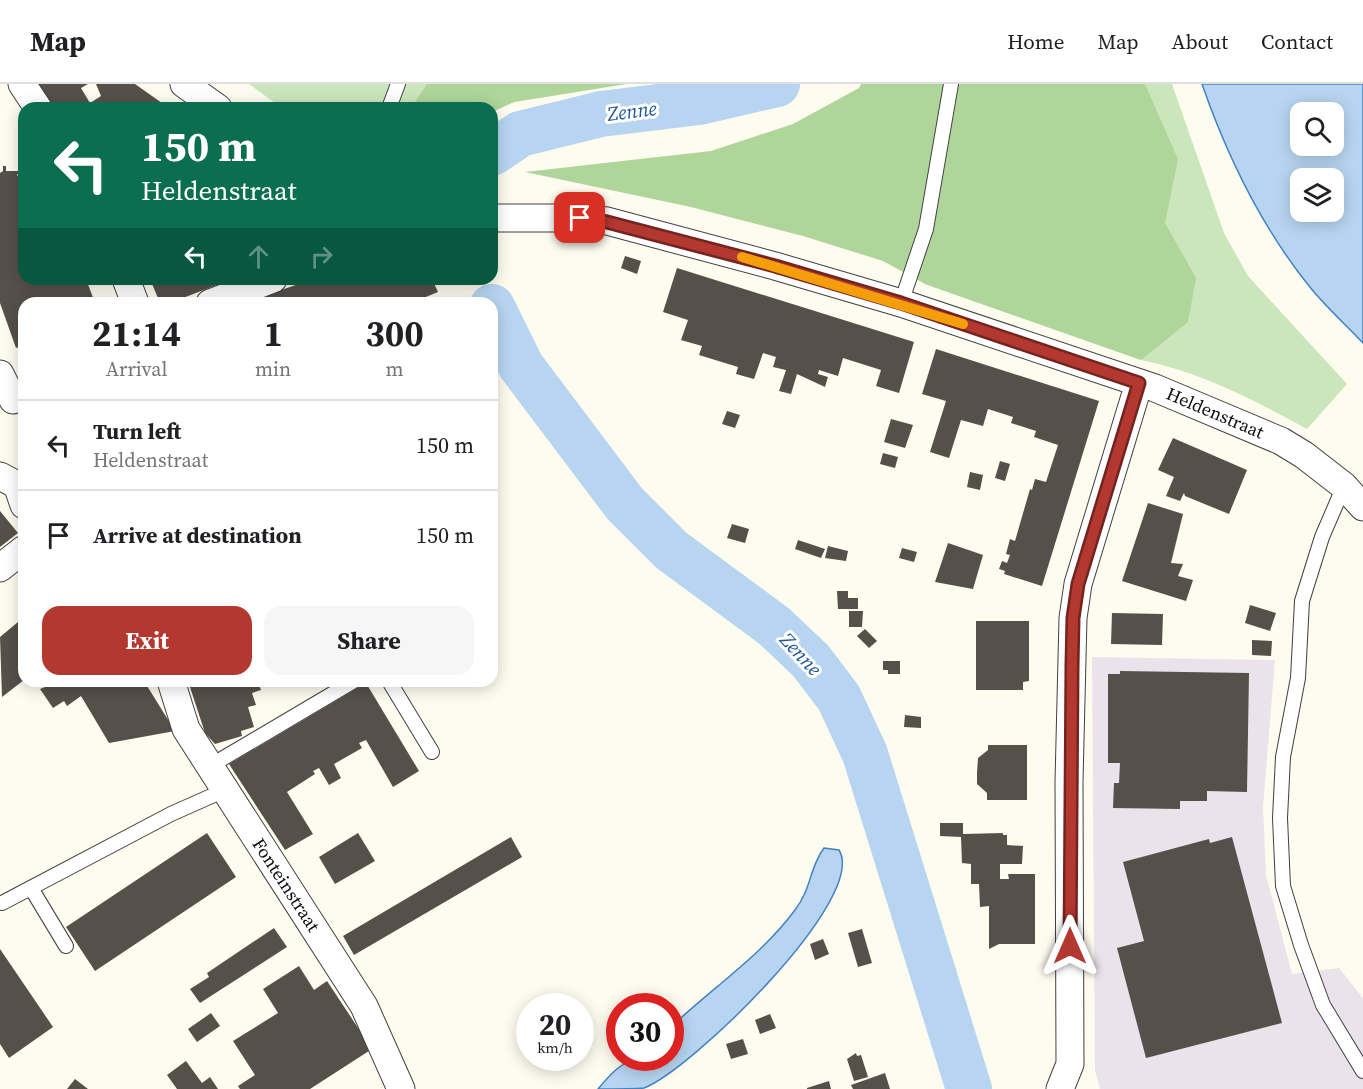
<!DOCTYPE html>
<html lang="en">
<head>
<meta charset="utf-8">
<style>
  body { margin:0; font-family:"Source Serif 4",serif; background:#f6f6f6; color:#202124; height:100vh; display:flex; flex-direction:column; font-size:22px; white-space:nowrap }
  * { box-sizing:border-box; margin:0 }
  p { font-size:20px; color:#757577 }
  .icon { flex:none; width:33px; height:33px; fill:none; stroke:currentColor; stroke-width:2; stroke-linecap:round; stroke-linejoin:round }
  .map { position:relative; flex:1; overflow:hidden }
  .side { position:absolute; left:18px; top:213px; width:480px; height:390px; display:flex; flex-direction:column; background:#fff; border-radius:18px; box-shadow:0 3px 15px #0003 }
  .side>* { flex:none }
  .top-card { position:absolute; left:18px; top:18px; width:480px; height:183px; border-radius:18px; box-shadow:0 3px 15px #0003; background:#0b6e4f; color:#fff; overflow:hidden }
  .tools { position:absolute; left:1290px; top:18px; display:grid; gap:12px }
  .tools a { display:grid; place-items:center; width:54px; height:54px; border-radius:12px; background:#fff; box-shadow:0 3px 15px #0003; font-size:30px }
  .speed { position:absolute; left:516px; top:909px; display:flex; gap:12px; font-size:30px; font-weight:700; text-align:center }
  .speed>* { display:grid; place-content:center; width:78px; height:78px; border-radius:50%; background:#fff; box-shadow:0 3px 15px #0003; line-height:1 }
  .speed small { font-size:15px; font-weight:400 }
  .speed .limit { border:9px solid #d22; background:#fff; color:#111 }
  .pin { position:absolute; display:grid; place-items:center; width:51px; height:51px; color:#fff; margin:-26px; border-radius:12px; box-shadow:0 3px 9px #0006 }
  .me { position:absolute; width:66px; margin:-33px; rotate:0deg; stroke-linejoin:round; filter:drop-shadow(0 0 4px #0008) }
  .turn { display:flex; align-items:center; gap:21px; height:126px; padding:0 24px; font-size:27px }
  .turn .icon { width:78px; height:78px; stroke-width:2.5 }
  .turn b { display:block; font-size:42px; line-height:51px }
  .lanes { display:flex; align-items:center; height:57px; padding:0 24px; background:#0003; justify-content:center; gap:30px; direction:ltr }
  .lanes .off { opacity:.35 }
  .eta { display:flex; justify-content:space-evenly; align-items:center; height:102px; text-align:center }
  .eta b { font-size:36px; font-weight:700; line-height:42px }
  .button { display:flex; gap:12px; margin-top:auto; padding:12px 24px }
  .button a { flex:1; height:69px; border-radius:18px; background:#b33830; color:#fff; font-size:24px; font-weight:700; line-height:69px; text-align:center }
  .button a+a { background:#f6f6f6; color:#202124 }
  ul { padding:0; list-style:none }
  li { display:flex; align-items:center; gap:18px; height:90px; padding:0 24px; border-top:2px solid #e0e0e0 }
  li div { flex:1 }
  li b { display:block; font-size:22px }
  li em { font-style:normal }
  header { display:flex; align-items:center; gap:36px; box-sizing:border-box; height:84px; padding:0 30px; background:#fff; border-bottom:2px solid #e0e0e0 }
  header strong { font-size:28px }
  nav { display:flex; gap:33px; margin-inline-start:auto; font-size:21px }
  .map>svg:first-child { display:block }
</style>
</head>
<body>
<header>
<strong>Map</strong>
<nav><a>Home</a><a>Map</a><a>About</a><a>Contact</a></nav>
</header>
<div class="map">
<svg width="1363" height="1005" viewBox="0 0 1363 1005">
  <rect width="100%" height="100%" fill="#fefcef"/>
  <!-- industrial -->
  <polygon fill="#ebe2eb" points="1092,573 1275,576 1263,723 1266,791 1292,890 1339,884 1363,914 1363,1005 1100,1005 1095,987"/>
  <!-- green -->
  <g fill="#cce6bb">
    <polygon points="249,0 626,0 514,18 492,28 492,24 282,24"/>
    <path d="M961,0H1172L1224,149L1248,192L1347,300L1307,345C1254,316 1201,288 1141,276L925,200Z"/>
  </g>
  <!-- forest -->
  <g fill="#afd59b">
    <polygon points="427,0 626,0 514,18 492,28 492,24 411,24"/>
    <polygon points="861,0 1145,0 1178,75 1165,139 1196,194 1188,238 1141,276 925,200 883,177 803,152 691,123 525,88 711,67 793,40 859,4"/>
  </g>
  <!-- water -->
  <g fill="#b7d5f1" stroke="#4382c3" stroke-width="1.5" fill-rule="evenodd">
    <path d="M1202,0H1363V259C1345,240 1325,222 1309,202C1261,142 1227,72 1202,0ZM1300,28H1334V62H1300ZM1300,94H1334V128H1300Z"/>
    <path d="M824,764L839,766C869,814 690,987 644,1004C632,1005 611,1005 598,1005C625,973 630,974 670,974L671,943C711,905 762,871 795,826C812,804 809,784 824,764Z"/>
  </g>
  <g fill="none" stroke-linecap="round" stroke-linejoin="round">
    <!-- river -->
    <g stroke="#b7d5f1" stroke-width="46">
      <polyline points="492,69 520,50 601,30 699,18 777,0"/>
      <polyline points="492,223 521,282 625,420 671,466 774,542 811,577 839,614 865,670 969,1005"/>
    </g>
  </g>
  <!-- building -->
  <g fill="#55504a">
    <polygon points="34,0 88,0 81,4 90,19 101,12 96,0 135,0 169,24 50,24"/>
    <polygon points="3,82 6,82 6,87 20,87 17,91 24,99 24,195 86,195 95,219 24,219 22,265 21,262 16,264 0,219 0,89 3,87"/>
    <polygon points="625,172 641,177 637,190 621,184"/>
    <polygon points="677,184 914,258 899,309 876,302 881,286 843,274 838,292 819,286 818,290 828,293 825,303 797,290 791,310 779,307 786,286 773,283 776,273 763,269 754,295 736,290 738,283 699,271 702,262 681,256 688,236 663,228"/>
    <polygon points="150,195 232,195 170,219 160,219"/>
    <polygon points="313,195 432,195 438,208 411,219 244,219"/>
    <polygon points="936,265 1099,317 1042,502 1004,490 1005,487 999,485 1002,477 1007,479 1010,471 1006,470 1010,455 1015,457 1030,405 1032,406 1035,395 1046,398 1058,361 1034,353 1036,347 1011,339 1013,333 988,325 983,342 961,336 949,374 930,368 946,317 922,310"/>
    <polygon points="727,327 740,331 735,344 722,340"/>
    <polygon points="891,335 913,341 905,364 884,358"/>
    <polygon points="1173,354 1247,386 1229,430 1185,412 1184,409 1180,417 1166,412 1174,393 1158,386"/>
    <polygon points="883,369 898,373 895,384 880,380"/>
    <polygon points="1000,377 1010,380 1005,397 995,394"/>
    <polygon points="970,388 983,391 980,406 967,403"/>
    <polygon points="1148,419 1183,430 1171,479 1183,480 1178,492 1193,496 1186,517 1122,497"/>
    <polygon points="0,427 18,449 0,463"/>
    <polygon points="732,440 749,445 745,459 727,454"/>
    <polygon points="798,456 825,465 821,474 795,465"/>
    <polygon points="948,459 983,471 973,505 935,498"/>
    <polygon points="828,462 848,467 846,477 825,474"/>
    <polygon points="902,464 917,468 914,478 899,474"/>
    <polygon points="837,507 848,507 848,514 858,514 858,525 838,525"/>
    <polygon points="1250,521 1276,529 1270,547 1245,539"/>
    <polygon points="849,527 863,527 862,543 849,543"/>
    <polygon points="1112,529 1163,530 1162,561 1111,560"/>
    <polygon points="976,537 1029,537 1029,597 1023,598 1023,606 976,606"/>
    <polygon points="18,538 21,541 24,539 24,596 2,613 0,553"/>
    <polygon points="865,545 877,557 869,564 857,552"/>
    <polygon points="1252,556 1272,557 1271,572 1252,571"/>
    <polygon points="883,577 900,577 900,590 888,590 888,586 883,586"/>
    <polygon points="1120,587 1249,589 1247,708 1207,707 1207,717 1180,717 1180,725 1113,724 1114,699 1119,699 1120,679 1108,679 1108,590 1120,590"/>
    <polygon points="40,597 144,597 175,647 109,659 81,612 67,622 64,617 53,624 40,605 45,603"/>
    <polygon points="188,597 258,597 261,606 252,609 256,621 248,623 254,643 241,647 242,652 215,660 205,649"/>
    <polygon points="366,599 419,687 393,703 366,656 359,659 362,664 334,680 341,694 329,701 319,684 313,687 315,690 287,708 313,750 285,766 229,680"/>
    <polygon points="905,631 921,633 921,644 904,643"/>
    <polygon points="988,661 1027,661 1027,716 987,716 987,709 977,700 977,689 978,674 988,666"/>
    <polygon points="940,739 963,739 963,750 1003,749 1003,751 1007,751 1007,761 1023,762 1022,780 1000,780 1000,795 1009,795 1008,790 1035,790 1035,860 999,860 989,865 989,822 980,823 979,800 971,800 971,780 962,779 961,753 940,752"/>
    <polygon points="207,749 236,793 95,887 66,843"/>
    <polygon points="358,749 375,777 335,800 319,773"/>
    <polygon points="511,753 522,773 354,871 343,852"/>
    <polygon points="1232,753 1282,939 1146,974 1117,864 1144,857 1123,778 1209,755 1210,759"/>
    <polygon points="274,844 287,863 200,919 190,905 209,893 207,889"/>
    <polygon points="862,845 872,879 858,883 848,849"/>
    <polygon points="823,855 829,870 815,876 810,860"/>
    <polygon points="0,865 53,943 9,974 0,960"/>
    <polygon points="299,882 314,906 327,897 372,965 310,1005 240,1005 238,1002 255,991 233,957 278,929 263,905"/>
    <polygon points="211,929 220,942 197,958 188,945"/>
    <polygon points="770,930 776,944 760,950 755,936"/>
    <polygon points="743,955 748,970 731,975 726,960"/>
    <polygon points="856,969 857,972 861,971 868,993 854,997 847,975"/>
    <polygon points="186,977 202,999 210,993 218,1005 177,1005 167,991"/>
    <polygon points="885,989 890,1005 853,1005 851,1001"/>
    <polygon points="75,995 88,1005 67,1005"/>
    <polygon points="829,997 831,1005 807,1005 807,1004"/>
  </g>
  <g fill="none" stroke-linecap="round" stroke-linejoin="round">
    <defs>
      <g id="lane">
        <polyline points="389,24 398,0"/>
        <polyline points="901,219 926,145 951,0"/>
        <polyline points="1344,402 1322,453 1302,517 1298,594 1283,673 1280,734 1283,802 1301,861 1323,921 1363,987"/>
        <polyline points="389,597 432,668"/>
        <polyline points="210,682 354,597"/>
        <polyline points="31,804 66,862"/>
        <polyline points="2,819 171,730 225,706"/>
      </g>
      <g id="street">
        <polyline points="22,0 38,24"/>
        <polyline points="184,0 218,24"/>
        <polyline points="492,134 580,134 607,137 775,182 901,219 1155,304 1281,357 1304,371 1344,402 1363,423"/>
        <polyline points="126,195 135,219"/>
        <polyline points="210,219 273,195"/>
        <polyline points="0,290 13,316"/>
        <polyline points="0,392 17,401 24,421"/>
        <polyline points="0,484 24,465"/>
        <polyline points="171,597 186,645 364,922 401,1005"/>
        <polyline points="1060,1005 1070,980 1069,698 1073,534 1078,500 1139,299"/>
      </g>
    </defs>
    <!-- lane casing -->
    <use href="#lane" stroke="#404040" stroke-width="16"/>
    <!-- street casing -->
    <use href="#street" stroke="#404040" stroke-width="29"/>
    <!-- lane -->
    <use href="#lane" stroke="#fff" stroke-width="14"/>
    <!-- street -->
    <use href="#street" stroke="#fff" stroke-width="27"/>
  </g>
  <g fill="none" stroke-linecap="round" stroke-linejoin="round">
    <defs>
      <polyline id="route" points="580,134 607,138 775,182 901,219 1139,299 1078,500 1073,534 1072,581 1070,862"/>
    </defs>
    <!-- route casing -->
    <use href="#route" stroke="#74241f" stroke-width="15"/>
    <!-- route -->
    <use href="#route" stroke="#b33830" stroke-width="10"/>
    <!-- slow -->
    <polyline stroke="#f59e0b" stroke-width="10" points="742,173 963,240"/>
  </g>
  <g text-anchor="middle" stroke-width="6" stroke-linejoin="round" paint-order="stroke">
    <!-- street labels -->
    <g font-size="18" fill="#0d0d0d" stroke="#fff">
      <text transform="translate(1215 329) rotate(23)" y="6">Heldenstraat</text>
      <text transform="translate(286 801) rotate(57)" y="6">Fonteinstraat</text>
    </g>
    <!-- water labels -->
    <g font-size="20" font-style="italic" fill="#205596" stroke="#fff">
      <text transform="translate(632 27) rotate(-7)" y="7">Zenne</text>
      <text transform="translate(801 570) rotate(47)" y="7">Zenne</text>
    </g>
  </g>
</svg>
<div class="tools">
<a><svg class="icon" aria-label="search" viewBox="0 0 24 24"><circle cx="10" cy="10" r="6"/><path d="M15 15l6 6"/></svg></a>
<a><svg class="icon" aria-label="layers" viewBox="0 0 24 24"><path d="M12 4l9 5-9 5-9-5zM3 14l9 5 9-5"/></svg></a>
</div>
<div class="speed"><div>20<small>km/h</small></div><div class="limit">30</div></div>
<div class="pin" style="left:580px;top:134px;background:#d93025"><svg class="icon" aria-label="arrive" viewBox="0 0 24 24"><path d="M6 21V4h12l-3 4 3 4H6"/></svg></div>
<svg class="me" style="left:1070px;top:862px" viewBox="-20 -20 40 40"><path d="M0-17L14 15 0 8-14 15z" fill="#b33830" stroke="#fff" stroke-width="4"/></svg>
<div class="top-card">
<div class="turn"><svg class="icon" aria-label="left" viewBox="0 0 24 24"><path d="M17 20v-9H6M10 6l-5 5 5 5"/></svg><div><b>150 m</b>Heldenstraat</div></div>
<div class="lanes"><svg class="icon" aria-label="left" viewBox="0 0 24 24"><path d="M17 20v-9H6M10 6l-5 5 5 5"/></svg><svg class="icon off" aria-label="ahead" viewBox="0 0 24 24"><path d="M12 20V5M6 11l6-6 6 6"/></svg><svg class="icon off" aria-label="right" viewBox="0 0 24 24"><path d="M7 20v-9h11M14 6l5 5-5 5"/></svg></div>
</div>
<section class="side">
<div class="eta">
<div><b>21:14</b><p>Arrival</p></div>
<div><b>1</b><p>min</p></div>
<div><b>300</b><p>m</p></div>
</div>
<ul>
<li><svg class="icon" aria-label="left" viewBox="0 0 24 24"><path d="M17 20v-9H6M10 6l-5 5 5 5"/></svg><div><b>Turn left</b><p>Heldenstraat</p></div><em>150 m</em></li>
<li><svg class="icon" aria-label="arrive" viewBox="0 0 24 24"><path d="M6 21V4h12l-3 4 3 4H6"/></svg><div><b>Arrive at destination</b></div><em>150 m</em></li>
</ul>
<div class="button"><a>Exit</a><a>Share</a></div>
</section>
</div>
</body>
</html>
